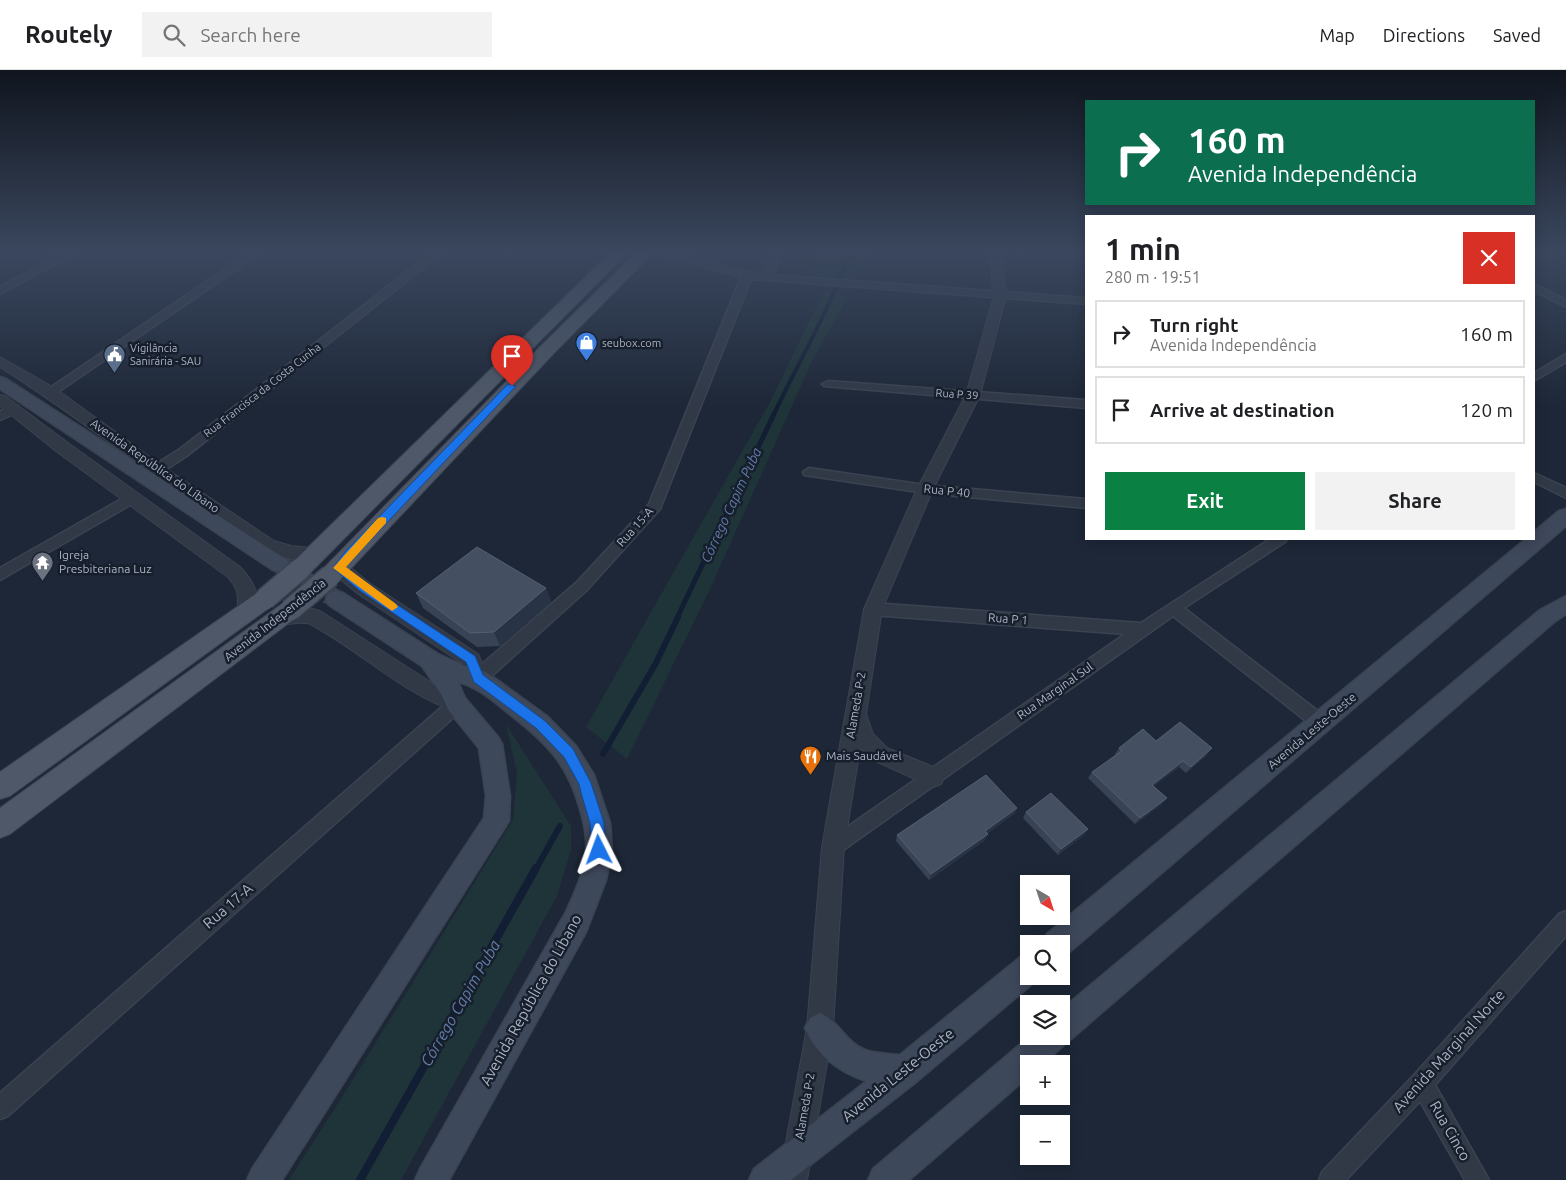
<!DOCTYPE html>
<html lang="en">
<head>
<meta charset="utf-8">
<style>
  body { margin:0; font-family:Ubuntu,sans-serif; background:#f2f2f2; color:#202124; height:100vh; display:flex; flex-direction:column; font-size:19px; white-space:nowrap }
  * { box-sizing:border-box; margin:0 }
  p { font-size:16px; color:#757577 }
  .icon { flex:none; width:28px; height:28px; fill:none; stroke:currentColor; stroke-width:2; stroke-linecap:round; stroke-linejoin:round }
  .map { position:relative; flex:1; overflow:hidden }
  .sheet { position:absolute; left:1085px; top:145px; width:450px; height:325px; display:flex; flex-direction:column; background:#fff; border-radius:0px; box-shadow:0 2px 12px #0003 }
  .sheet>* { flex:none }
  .hud { position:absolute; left:1085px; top:30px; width:450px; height:105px; border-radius:0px; box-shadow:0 2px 12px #0003; background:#0b6e4f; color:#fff; overflow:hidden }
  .needle { width:32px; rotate:141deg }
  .buttons { position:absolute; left:1020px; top:805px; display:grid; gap:10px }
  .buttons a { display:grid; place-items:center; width:50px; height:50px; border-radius:0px; background:#fff; box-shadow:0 2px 12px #0003; font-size:25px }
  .pin { position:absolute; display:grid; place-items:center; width:42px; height:42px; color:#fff; margin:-51px -21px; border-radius:50% 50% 50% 0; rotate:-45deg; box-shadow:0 0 5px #0007 }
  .pin .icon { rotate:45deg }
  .me { position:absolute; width:55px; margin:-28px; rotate:357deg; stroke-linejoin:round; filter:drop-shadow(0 0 4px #0008) }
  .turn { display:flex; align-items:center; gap:18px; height:105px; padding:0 20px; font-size:22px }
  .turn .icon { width:65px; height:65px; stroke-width:2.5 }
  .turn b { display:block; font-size:35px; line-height:42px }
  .round { display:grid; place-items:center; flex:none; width:52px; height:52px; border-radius:0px; background:#f2f2f2 }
  .overview { display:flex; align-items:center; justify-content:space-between; height:85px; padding:0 20px }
  h1 { font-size:30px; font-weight:700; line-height:38px }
  .action { display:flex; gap:10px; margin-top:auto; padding:10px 20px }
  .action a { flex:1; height:58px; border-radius:0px; background:#0b8043; color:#fff; font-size:20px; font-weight:700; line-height:58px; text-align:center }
  .action a+a { background:#f2f2f2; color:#202124 }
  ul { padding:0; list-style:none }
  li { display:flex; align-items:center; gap:15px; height:68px; margin:0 10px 8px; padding:0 10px; border:2px solid #e0e0e0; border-radius:0px }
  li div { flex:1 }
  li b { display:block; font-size:19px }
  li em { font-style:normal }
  header { display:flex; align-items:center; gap:30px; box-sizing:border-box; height:70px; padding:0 25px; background:#fff; border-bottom:1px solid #e0e0e0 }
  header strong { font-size:24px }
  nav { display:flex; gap:28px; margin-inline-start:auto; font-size:18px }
  .search { width:350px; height:45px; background:#f2f2f2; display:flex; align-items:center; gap:12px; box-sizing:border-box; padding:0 18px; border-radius:0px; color:#757577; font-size:19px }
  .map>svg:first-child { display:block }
</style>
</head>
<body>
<header>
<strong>Routely</strong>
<div class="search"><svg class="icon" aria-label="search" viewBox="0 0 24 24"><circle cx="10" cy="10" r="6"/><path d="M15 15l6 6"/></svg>Search here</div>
<nav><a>Map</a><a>Directions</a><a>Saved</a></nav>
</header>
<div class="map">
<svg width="1566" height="1110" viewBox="0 0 1566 1110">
  <rect width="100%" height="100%" fill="#1d2737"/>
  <!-- green -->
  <g fill="#1f3438">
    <polygon points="816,182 871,182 854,210 806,204"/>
    <polygon points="824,221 848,227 813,289 710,519 627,689 586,657 770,332"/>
    <polygon points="506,654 571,756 571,780 557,826 401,1110 289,1110 349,1016 513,750 517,703"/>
  </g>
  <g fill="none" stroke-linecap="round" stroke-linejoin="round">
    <!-- stream-far3 -->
    <path stroke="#111e34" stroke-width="4" d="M773,346C799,291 830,239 850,182"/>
    <!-- stream-far2 -->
    <polyline stroke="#111e34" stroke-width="5" points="677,548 774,344"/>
    <!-- stream-far1 -->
    <g stroke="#111e34" stroke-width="6">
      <polyline points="603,684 656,593 678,547"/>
      <polyline points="536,799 560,756"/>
    </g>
    <!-- stream -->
    <polyline stroke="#111e34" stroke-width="8" points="360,1110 536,798"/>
    <!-- secondary-tunnel -->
    <polyline stroke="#394353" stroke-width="19" stroke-dasharray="19 9" stroke-linecap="butt" points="280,495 336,529"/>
    <defs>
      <g id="minor">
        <polygon points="65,182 77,182 0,224 0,217"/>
        <polygon points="250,182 262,182 55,324 47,324 45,322 47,320"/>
        <polygon points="432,182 443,182 188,385 161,403 151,403 150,400 151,397 180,379"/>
        <polygon points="657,182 673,182 735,200 763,204 772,182 782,182 773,205 1086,228 1086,234 751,209 660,439 587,520 484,613 478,614 472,613 470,608 472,603 577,512 649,434 741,207 659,184"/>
        <polygon points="1534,214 1566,230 1566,237 1534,221"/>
        <polygon points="1566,284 1566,292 1534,311 1534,303"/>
        <polygon points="828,311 1086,330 1086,338 824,316 822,314"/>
        <polygon points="14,335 18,336 20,339 18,342 0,350 0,341"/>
        <polygon points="809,398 925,415 1086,429 1086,438 925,423 804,405 803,402"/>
        <polygon points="1534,403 1566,418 1566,428 1534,412"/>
        <polygon points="132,423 137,425 139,428 137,431 0,510 0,498"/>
        <polygon points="1270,469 1287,469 1285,472 1184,538 1327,648 1329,653 1327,658 1321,660 1315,658 1173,546 839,783 833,786 827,783 824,777 827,771 1125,564 873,545 868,543 866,539 868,535 873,533 1141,553"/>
        <polygon points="457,627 463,629 465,634 463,639 8,1046 0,1049 0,1023 451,629"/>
        <polygon points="1566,841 1566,866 1435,1015 1489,1110 1465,1110 1420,1031 1346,1110 1319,1110 1322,1102 1414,1005 1559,844"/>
      </g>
      <g id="tertiary">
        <polygon points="989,182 1001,182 1006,226 980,325 933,419 882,539 866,644 873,664 887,678 941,700 944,707 941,714 933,717 873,690 860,678 844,777 833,958 807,1110 779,1110 807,958 822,777 864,539 917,419 966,325 994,226"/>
        <path d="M0,287L56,319L162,396L274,471L291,476L322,479L325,483L322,487C304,493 283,489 266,481C244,472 220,451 200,437C132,391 69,340 0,297Z"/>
        <path d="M0,325L5,326L68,373L240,497C252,510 264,528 255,546L248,548L241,546C233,531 245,526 228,507L56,381L0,336Z"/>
        <polygon points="339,491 345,493 369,513 478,584 488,608 485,614 478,616 471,614 463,594 357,523 333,503 330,498 333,493"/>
        <path d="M313,539L320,541L441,619L464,628L467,634L464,640L457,642C403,624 362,582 312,555C302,549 286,557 274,553L272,548L274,543Z"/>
      </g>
      <g id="secondary">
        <polygon points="0,307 6,309 287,490 290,495 287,500 280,502 273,500 0,319"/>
        <polygon points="1566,439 1566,456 1067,884 1061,886 1061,874 1043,874 1047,864 1526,469 1534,469 1534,462 1559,441"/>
        <path d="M336,521L343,523L438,584L462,595L486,602L548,647L576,676L594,705L610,753L612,780L606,810L586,862L449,1110H415L420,1099L566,842C575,822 584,803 586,781C587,767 584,752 580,739C568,695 548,674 512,646C495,633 479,617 458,612L465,628L498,667L502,674L510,726L509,751L282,1110H247L252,1099L484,748L486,726L479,678L449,641L441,624L422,596L329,535L326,529L329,523Z"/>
        <polygon points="1566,526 1566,544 1554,552 1071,969 1065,972 1063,976 1043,994 1029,994 1029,1006 909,1110 868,1110 873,1099 1030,966 1061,966 1061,940 1540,540"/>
        <path d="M1029,884V906H1040L1039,908L916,1012L791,1110H749L754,1099L867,1011C840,1003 816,985 805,958L810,948L820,943C839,951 846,973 865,980C876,984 889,984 900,985L1019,888Z"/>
      </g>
      <g id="primary">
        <polygon points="611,182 628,182 308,505 300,507 292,505 289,499 292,493"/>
        <polygon points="637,182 654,182 555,282 338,512 330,514 322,512 319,506 322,500 543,274"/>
        <polygon points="265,520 273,523 277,529 273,535 10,726 0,729 0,702 257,523"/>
        <polygon points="290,531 298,534 302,540 298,546 10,764 0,768 0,738 282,534"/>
      </g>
    </defs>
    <!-- minor casing -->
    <use href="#minor" stroke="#3a4351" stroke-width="3"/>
    <!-- tertiary casing -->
    <use href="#tertiary" stroke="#3a4351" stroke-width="2"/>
    <!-- secondary casing -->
    <use href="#secondary" stroke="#3a4351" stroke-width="3"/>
    <!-- primary casing -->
    <use href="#primary" stroke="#3a4351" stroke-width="2"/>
    <!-- minor -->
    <use href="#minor" fill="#313947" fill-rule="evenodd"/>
    <!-- tertiary -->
    <use href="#tertiary" fill="#313947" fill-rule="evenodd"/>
    <!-- secondary -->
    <use href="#secondary" fill="#3e485b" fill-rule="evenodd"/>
    <!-- primary -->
    <use href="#primary" fill="#4e5868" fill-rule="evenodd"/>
    <defs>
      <g id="primary-bridge">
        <polyline points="265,529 300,499"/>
        <polyline points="290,540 330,506"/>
      </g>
    </defs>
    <!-- primary-bridge casing -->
    <use href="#primary-bridge" stroke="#3a4351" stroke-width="24" stroke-linecap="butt"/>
    <!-- primary-bridge -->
    <use href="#primary-bridge" stroke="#4e5868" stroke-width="21"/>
  </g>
  <!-- wall -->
  <g fill="#384356">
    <polygon points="546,518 551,532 500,576 477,577 423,538 416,523"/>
    <polygon points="1156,671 1207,685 1186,703 1179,697 1154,716 1162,734 1135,754 1088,708 1092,702 1115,685 1115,684 1119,678"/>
    <polygon points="1017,738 1014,744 987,763 985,770 929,810 896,771 897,765"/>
    <polygon points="1026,742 1088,759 1084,765 1058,785 1023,748"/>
  </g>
  <!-- shaded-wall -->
  <g fill="#283345">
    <polygon points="546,518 551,532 500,576 494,562"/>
    <polygon points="1212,678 1207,685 1186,703 1191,697"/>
    <polygon points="1183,691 1179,697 1148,721 1152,715"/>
    <polygon points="1167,728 1162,734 1135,754 1140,748"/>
    <polygon points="1017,738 1014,744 983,767 985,761"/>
    <polygon points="1088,759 1084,765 1058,785 1061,779"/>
    <polygon points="988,764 985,770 929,810 931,804"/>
  </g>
  <!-- building -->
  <g fill="#445062" stroke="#545f72">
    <polygon points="477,477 546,518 494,562 470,563 416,523"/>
    <polygon points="1180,652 1212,678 1191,697 1183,691 1152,715 1167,728 1140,748 1092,702 1122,681 1119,678 1143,659 1156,671"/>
    <polygon points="986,705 1017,738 985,761 988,764 931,804 897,765"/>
    <polygon points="1051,723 1088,759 1061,779 1026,742"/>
  </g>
  <!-- sky -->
  <linearGradient id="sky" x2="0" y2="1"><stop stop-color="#10151e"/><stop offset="0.54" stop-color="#3a475e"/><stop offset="1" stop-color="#3a475e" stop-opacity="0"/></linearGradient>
  <rect width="1566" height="337" fill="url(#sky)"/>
  <!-- route -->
  <polygon fill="#1a73e8" stroke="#114b97" points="508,314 516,316 345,497 367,515 475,586 483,605 545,651 573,679 591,713 604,753 606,780 604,785 599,787 594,785 592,780 590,753 582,726 579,714 564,687 536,658 474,612 466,592 359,520 333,498 345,482"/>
  <!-- slow -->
  <polygon fill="#f59e0b" points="382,447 386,448 386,453 346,497 396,534 398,537 392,541 333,498 378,448"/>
  <!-- icons -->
  <defs>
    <symbol id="shop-pin" viewBox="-11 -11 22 30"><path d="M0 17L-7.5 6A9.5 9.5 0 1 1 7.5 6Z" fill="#3f7fe0" stroke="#171f2c"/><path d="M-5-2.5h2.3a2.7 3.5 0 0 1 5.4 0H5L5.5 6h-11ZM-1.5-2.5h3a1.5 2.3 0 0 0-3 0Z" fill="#fff"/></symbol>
    <symbol id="civic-pin" viewBox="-11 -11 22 30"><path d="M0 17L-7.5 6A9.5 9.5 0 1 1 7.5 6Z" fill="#5c6f8a" stroke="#171f2c"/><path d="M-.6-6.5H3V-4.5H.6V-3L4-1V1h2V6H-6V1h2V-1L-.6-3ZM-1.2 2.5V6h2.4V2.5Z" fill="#fff"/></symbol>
    <symbol id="temple-pin" viewBox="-11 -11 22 30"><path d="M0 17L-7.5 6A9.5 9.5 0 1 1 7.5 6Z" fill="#6b7280" stroke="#171f2c"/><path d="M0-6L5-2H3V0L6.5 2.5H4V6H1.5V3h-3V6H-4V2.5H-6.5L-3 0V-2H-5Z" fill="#fff"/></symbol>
    <symbol id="restaurant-pin" viewBox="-11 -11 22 30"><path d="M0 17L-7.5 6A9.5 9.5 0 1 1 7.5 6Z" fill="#e8710a" stroke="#171f2c"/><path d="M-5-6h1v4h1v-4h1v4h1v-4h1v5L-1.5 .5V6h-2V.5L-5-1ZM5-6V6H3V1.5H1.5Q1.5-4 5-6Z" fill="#fff"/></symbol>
  </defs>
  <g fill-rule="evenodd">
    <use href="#shop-pin" x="574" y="260" width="25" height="34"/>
    <use href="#civic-pin" x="102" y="272" width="25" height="34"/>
    <use href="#temple-pin" x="30" y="480" width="25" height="34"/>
    <use href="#restaurant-pin" x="798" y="674" width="25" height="34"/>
  </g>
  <g text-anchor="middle" stroke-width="5" stroke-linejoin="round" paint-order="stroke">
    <!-- far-poi labels -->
    <g font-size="11" fill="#aab4c5" stroke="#171f2c" text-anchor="start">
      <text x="602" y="277">seubox.com</text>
      <text x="130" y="282">Vigilância<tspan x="130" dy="13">Sanirária - SAU</tspan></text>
    </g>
    <!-- far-street labels -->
    <g font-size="11" fill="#aab4c5" stroke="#171f2c">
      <text transform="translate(262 320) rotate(-38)" y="4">Rua Francisca da Costa Cunha</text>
      <text transform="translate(957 324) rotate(4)" y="4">Rua P 39</text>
    </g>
    <!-- street labels -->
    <g font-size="12" fill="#aab4c5" stroke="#171f2c">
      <text transform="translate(155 396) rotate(35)" y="4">Avenida República do Líbano</text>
      <text transform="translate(947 421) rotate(6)" y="4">Rua P 40</text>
      <text transform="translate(635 457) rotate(-48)" y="4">Rua 15-A</text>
      <text transform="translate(1008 549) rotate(4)" y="4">Rua P 1</text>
      <text transform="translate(275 550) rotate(-38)" y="4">Avenida Independência</text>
      <text transform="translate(1055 621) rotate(-35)" y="4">Rua Marginal Sul</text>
      <text transform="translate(856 635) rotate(-80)" y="4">Alameda P-2</text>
      <text transform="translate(1312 661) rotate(-40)" y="4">Avenida Leste-Oeste</text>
      <text transform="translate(805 1036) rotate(-80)" y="4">Alameda P-2</text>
    </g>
    <!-- poi labels -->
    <g font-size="12" fill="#aab4c5" stroke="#171f2c" text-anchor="start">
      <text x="59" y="489">Igreja<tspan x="59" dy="14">Presbiteriana Luz</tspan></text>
      <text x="826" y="690">Mais Saudável</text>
    </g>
    <!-- water labels -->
    <g font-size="14" font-style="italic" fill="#607ca8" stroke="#171f2c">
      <text transform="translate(731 435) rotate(-65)" y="5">Córrego Capim Puba</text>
    </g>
    <!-- near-street labels -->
    <g font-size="15" fill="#aab4c5" stroke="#171f2c">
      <text transform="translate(228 836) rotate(-41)" y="5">Rua 17-A</text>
      <text transform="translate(531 930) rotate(-61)" y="5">Avenida República do Líbano</text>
      <text transform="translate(1449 981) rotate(-48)" y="5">Avenida Marginal Norte</text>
      <text transform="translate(898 1005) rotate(-39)" y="5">Avenida Leste-Oeste</text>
      <text transform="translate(1450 1061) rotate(60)" y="5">Rua Cinco</text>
    </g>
    <!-- near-water labels -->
    <g font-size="16" font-style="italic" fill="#607ca8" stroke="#171f2c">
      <text transform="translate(460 933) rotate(-60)" y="6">Córrego Capim Puba</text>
    </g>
  </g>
</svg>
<div class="buttons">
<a><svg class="needle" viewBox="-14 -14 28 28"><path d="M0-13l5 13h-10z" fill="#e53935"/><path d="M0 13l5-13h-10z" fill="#757577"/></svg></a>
<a><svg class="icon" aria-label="search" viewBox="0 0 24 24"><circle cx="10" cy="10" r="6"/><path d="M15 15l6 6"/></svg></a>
<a><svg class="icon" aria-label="layers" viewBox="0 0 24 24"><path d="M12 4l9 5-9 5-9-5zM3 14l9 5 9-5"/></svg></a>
<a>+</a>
<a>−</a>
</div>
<div class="pin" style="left:512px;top:316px;background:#d93025"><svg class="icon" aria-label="arrive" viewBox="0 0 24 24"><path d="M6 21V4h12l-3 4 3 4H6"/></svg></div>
<svg class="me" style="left:599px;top:780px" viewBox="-20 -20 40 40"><path d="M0-17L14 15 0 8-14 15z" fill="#1a73e8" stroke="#fff" stroke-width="4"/></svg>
<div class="hud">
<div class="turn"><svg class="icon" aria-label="right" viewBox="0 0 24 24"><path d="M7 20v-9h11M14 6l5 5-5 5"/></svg><div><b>160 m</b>Avenida Independência</div></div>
</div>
<section class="sheet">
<div class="overview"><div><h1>1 min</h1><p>280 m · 19:51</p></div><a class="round" style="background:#d93025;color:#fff"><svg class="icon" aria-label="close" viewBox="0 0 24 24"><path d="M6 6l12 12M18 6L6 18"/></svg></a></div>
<ul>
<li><svg class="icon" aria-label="right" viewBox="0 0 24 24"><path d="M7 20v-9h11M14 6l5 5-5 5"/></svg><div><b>Turn right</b><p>Avenida Independência</p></div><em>160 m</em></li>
<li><svg class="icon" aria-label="arrive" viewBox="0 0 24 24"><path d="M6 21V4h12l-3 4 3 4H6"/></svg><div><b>Arrive at destination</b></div><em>120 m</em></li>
</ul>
<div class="action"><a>Exit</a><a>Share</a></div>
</section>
</div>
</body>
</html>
